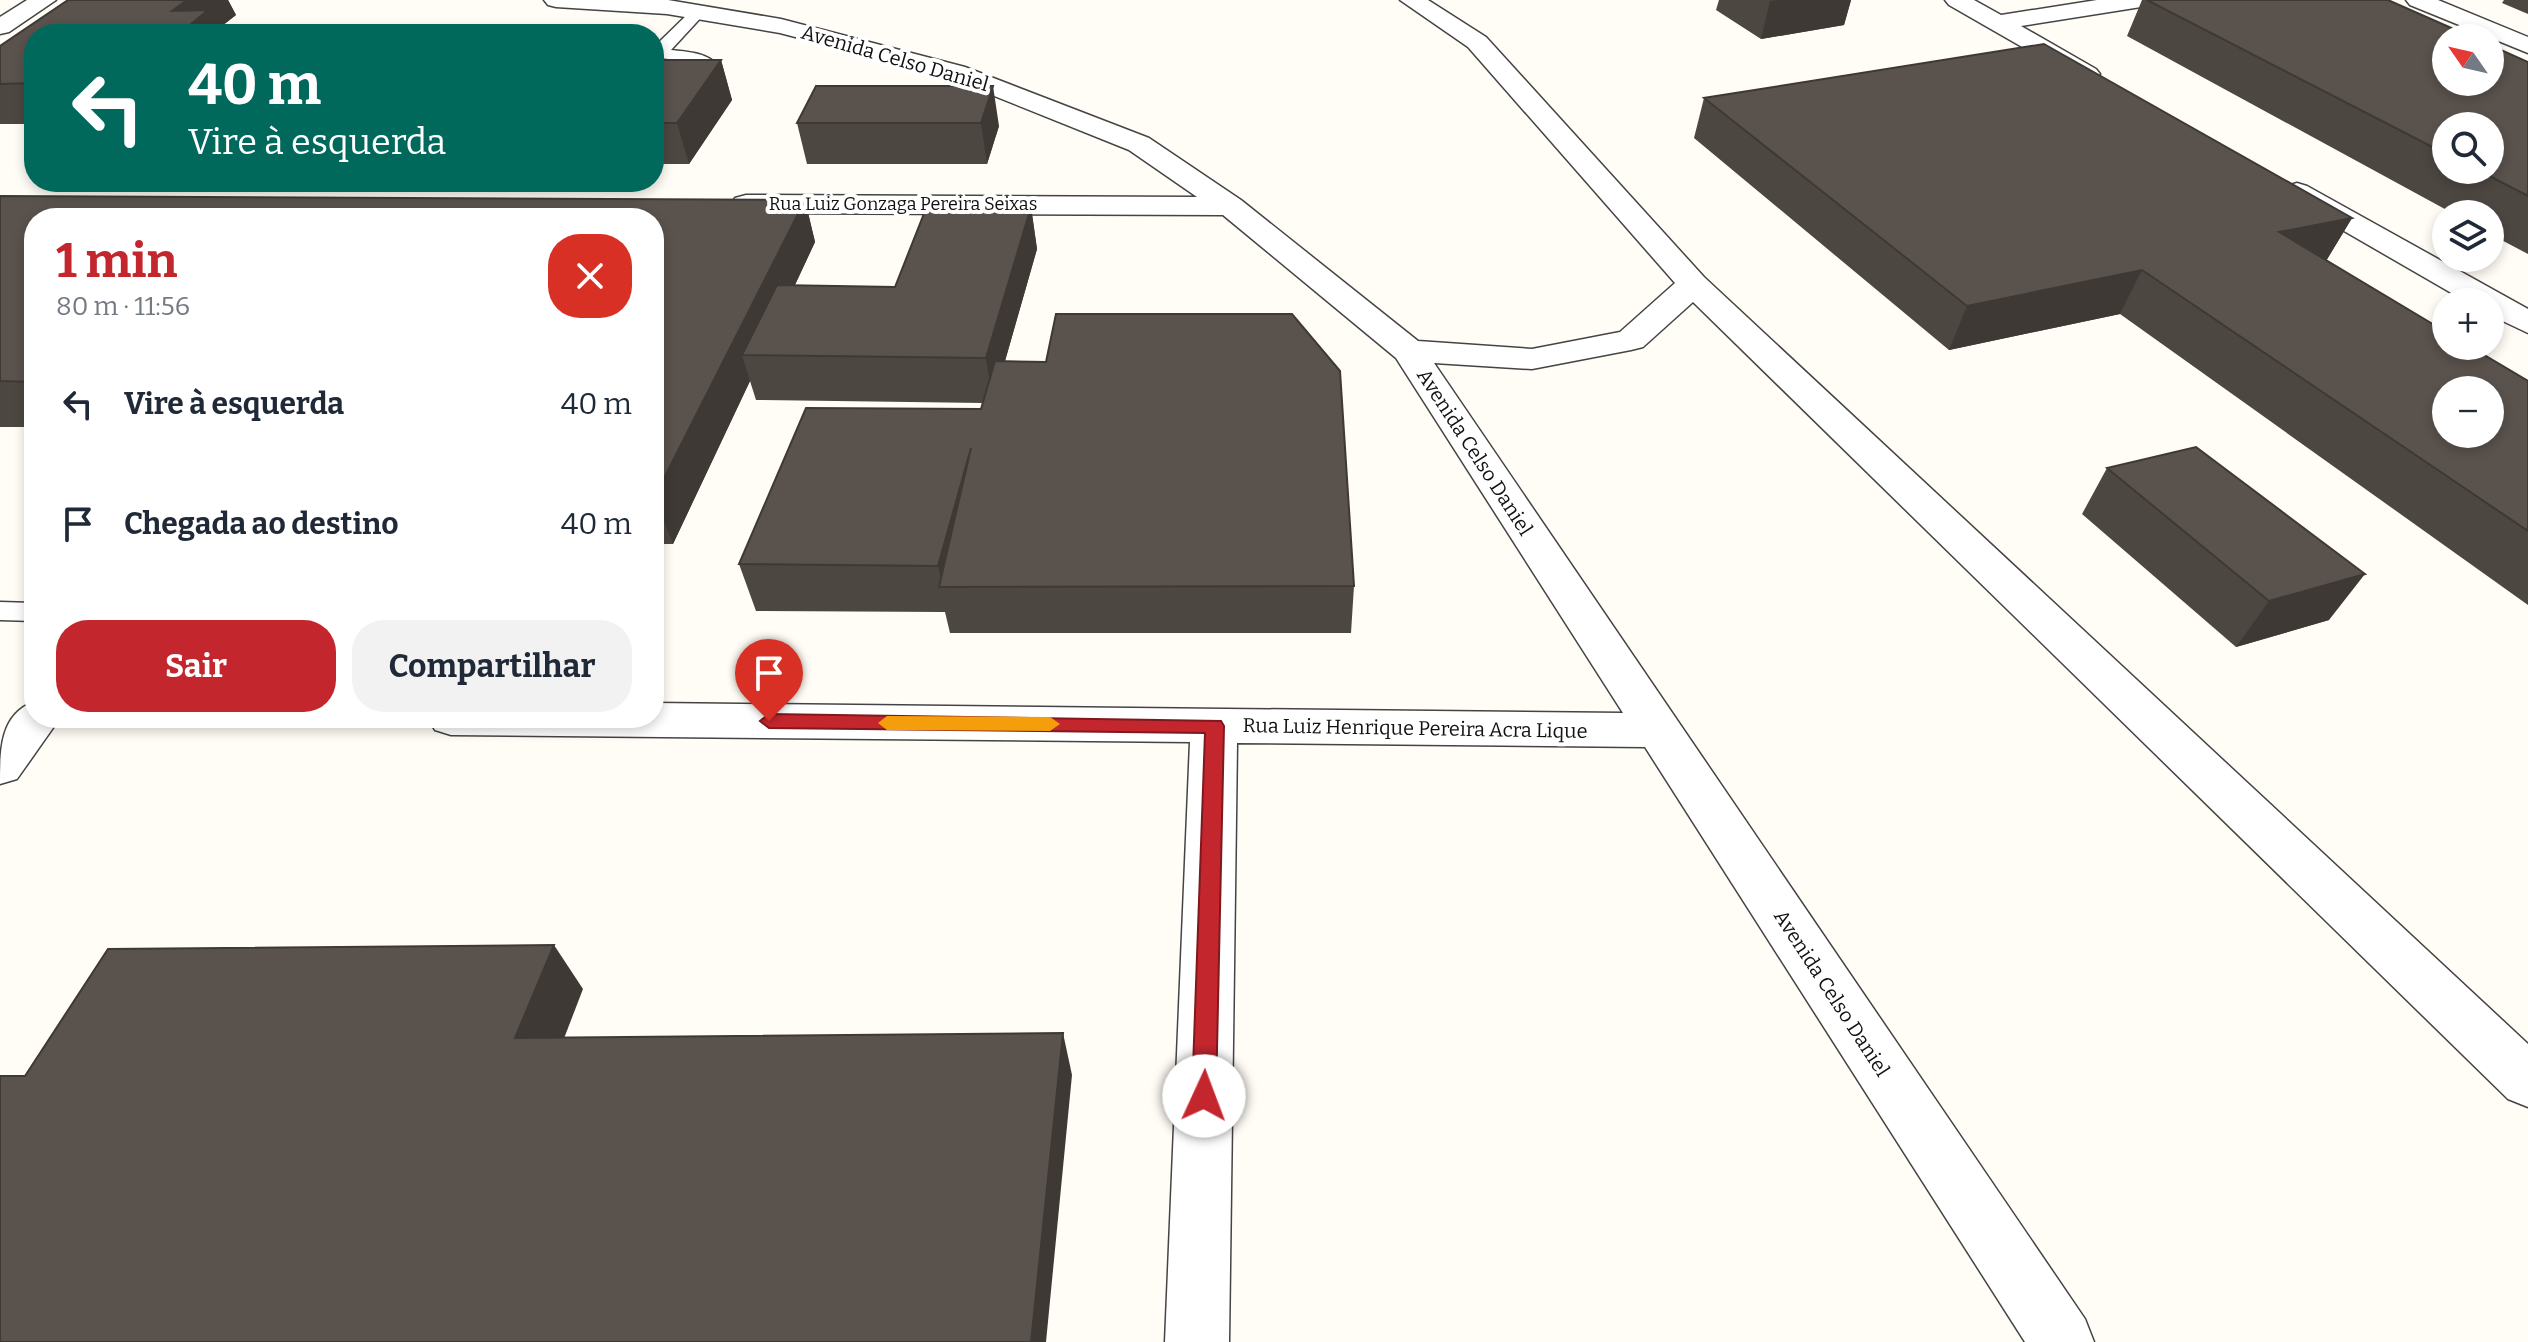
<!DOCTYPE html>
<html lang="pt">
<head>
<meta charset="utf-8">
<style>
  body { margin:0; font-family:Bitter,serif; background:#f2f2f3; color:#1f2937; height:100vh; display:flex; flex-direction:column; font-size:30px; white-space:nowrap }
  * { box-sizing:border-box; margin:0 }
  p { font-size:26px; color:#747a83 }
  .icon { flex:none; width:44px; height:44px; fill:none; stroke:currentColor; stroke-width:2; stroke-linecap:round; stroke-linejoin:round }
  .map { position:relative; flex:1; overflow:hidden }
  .sheet { position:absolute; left:24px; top:208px; width:640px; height:520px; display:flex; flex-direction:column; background:#fff; border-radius:32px; box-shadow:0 4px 12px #0003 }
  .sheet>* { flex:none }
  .hud { position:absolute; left:24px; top:24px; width:640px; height:168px; border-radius:32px; box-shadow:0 4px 12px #0003; background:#00695c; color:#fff; overflow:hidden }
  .needle { width:52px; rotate:304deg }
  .tools { position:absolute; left:2432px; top:24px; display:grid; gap:16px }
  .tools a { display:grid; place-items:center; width:72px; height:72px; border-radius:50%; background:#fff; box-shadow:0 4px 12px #0003; font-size:40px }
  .pin { position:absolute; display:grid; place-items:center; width:68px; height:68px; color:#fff; margin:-82px -34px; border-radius:50% 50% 50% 0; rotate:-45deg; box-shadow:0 0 8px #0007 }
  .pin .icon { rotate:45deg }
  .me { position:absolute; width:88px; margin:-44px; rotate:2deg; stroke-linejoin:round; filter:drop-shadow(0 0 6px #0008) }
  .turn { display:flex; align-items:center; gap:28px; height:168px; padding:0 32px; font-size:36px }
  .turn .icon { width:104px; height:104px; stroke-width:2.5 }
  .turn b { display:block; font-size:56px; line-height:68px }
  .round { display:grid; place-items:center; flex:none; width:84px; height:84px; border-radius:32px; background:#f2f2f3 }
  .summary { display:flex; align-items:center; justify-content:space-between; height:136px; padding:0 32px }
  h1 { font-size:48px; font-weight:700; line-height:60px; color:#c4262e }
  .action { display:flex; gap:16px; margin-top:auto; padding:16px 32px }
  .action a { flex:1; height:92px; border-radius:32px; background:#c4262e; color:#fff; font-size:32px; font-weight:700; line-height:92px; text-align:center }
  .action a+a { background:#f2f2f3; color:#1f2937 }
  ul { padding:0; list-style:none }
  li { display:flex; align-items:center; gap:24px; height:120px; padding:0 32px }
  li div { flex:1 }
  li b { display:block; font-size:30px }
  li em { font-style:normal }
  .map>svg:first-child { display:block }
</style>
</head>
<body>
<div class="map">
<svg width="2528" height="1342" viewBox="0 0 2528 1342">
  <rect width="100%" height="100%" fill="#fffdf5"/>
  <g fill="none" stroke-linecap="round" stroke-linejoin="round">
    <defs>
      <g id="lane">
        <path d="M698,7L706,12L671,50C688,52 705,52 718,65L714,80L706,85L698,80L701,67L696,63L654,57V47L693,9Z"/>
        <polygon points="0,602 34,603 34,621 0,620"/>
      </g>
      <g id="street">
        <polygon points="27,0 56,0 9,32 0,34 0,17"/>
        <polygon points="544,0 668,0 781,19 965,67 1149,138 1241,200 1418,341 1532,349 1620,332 1675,283 1468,47 1400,0 1428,0 1486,37 1704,277 2528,1044 2528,1107 2508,1099 1693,302 1643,347 1631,350 1532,369 1434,363 2085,1319 2094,1342 2025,1342 1645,747 1237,743 1229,1342 1165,1342 1190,742 451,735 435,730 428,718 654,718 654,703 1623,713 1396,358 1223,215 746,213 735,210 731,204 735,198 746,195 1197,197 1129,150 947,77 780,33 667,14 556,7 548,5"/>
        <polygon points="1945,0 1974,0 2001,15 2097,0 2153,0 2149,5 2141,7 2021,26 2096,69 2100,74 2096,79 2078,79 1949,5"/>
        <polygon points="2406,0 2438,0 2528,37 2528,53 2410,5"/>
        <polygon points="2297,183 2307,186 2528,309 2528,333 2490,315 2490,302 2467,302 2287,198 2282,192 2287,186"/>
        <path d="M34,702V718H60L17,779L0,784C0,750 0,714 34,702Z"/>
      </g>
    </defs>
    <!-- lane casing -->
    <use href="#lane" stroke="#444" stroke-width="3"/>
    <!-- street casing -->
    <use href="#street" stroke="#444" stroke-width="3"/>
    <!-- lane -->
    <use href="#lane" fill="#fff" fill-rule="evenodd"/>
    <!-- street -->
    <use href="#street" fill="#fff" fill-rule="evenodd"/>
  </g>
  <!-- wall -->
  <g fill="#4d4742" fill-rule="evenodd">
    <polygon points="68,0 228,0 236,15 218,29 220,34 34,34 34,124 0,124 0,46"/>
    <polygon points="1719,0 1851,0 1844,25 1761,39 1716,10"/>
    <path d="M2142,0H2388L2528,62V254L2490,234V214H2454L2127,36ZM2446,126L2490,170H2446Z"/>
    <polygon points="2504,0 2528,0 2528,14 2502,3"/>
    <polygon points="654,60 721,60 732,100 689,164 654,164"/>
    <polygon points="816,86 999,126 987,164 807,164 797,123"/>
    <polygon points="1704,98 2352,218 2326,261 2528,381 2528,605 2120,314 1949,350 1694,138"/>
    <polygon points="0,196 805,200 815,242 795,285 895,287 927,206 1031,207 1037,249 1005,361 1046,362 1056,314 1292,314 1340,371 1354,586 1351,633 950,633 945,612 756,611 739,564 806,408 981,409 983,403 756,400 750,381 673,544 654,544 654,218 34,218 34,427 0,427"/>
    <polygon points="2107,468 2329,620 2236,647 2082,514"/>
  </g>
  <!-- shaded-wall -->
  <g fill="#3f3936">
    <polygon points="187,0 228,0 236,15 218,29 220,34 179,34 172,11"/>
    <polygon points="1779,0 1851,0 1844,25 1761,39 1770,1"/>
    <polygon points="721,60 732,100 689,164 677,123"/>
    <polygon points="993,86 999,126 987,164 981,123"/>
    <polygon points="805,200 815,242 762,355 742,355 750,381 673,544 655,498"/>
    <polygon points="1031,207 1037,249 993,403 986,358"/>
    <polygon points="2352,218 2326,261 2279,232"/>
    <polygon points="2142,270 2120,314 1949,350 1967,306"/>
    <polygon points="971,448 943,587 938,566"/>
    <polygon points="2365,574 2329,620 2236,647 2269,601"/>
    <polygon points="554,945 583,989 548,1080 515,1038"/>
    <polygon points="1063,1033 1072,1075 1046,1342 1031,1342"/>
  </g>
  <!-- building -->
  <g fill="#5a524d" stroke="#3f3936" stroke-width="2" fill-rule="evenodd">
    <polygon points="68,0 187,0 172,11 208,10 179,34 34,34 34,83 0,84 0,46"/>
    <polygon points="2147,0 2388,0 2474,38 2446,38 2446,82 2490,82 2490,45 2528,62 2528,196 2478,170 2490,170 2490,126 2446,126 2446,154"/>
    <path d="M2044,44L2352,218L2279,232L2446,332V346H2469L2528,381V531L2142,270L1967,306L1704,98ZM2446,390H2490V434H2446Z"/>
    <polygon points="654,60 721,60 677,123 654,123"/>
    <polygon points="816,86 993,86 981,123 797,123"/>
    <polygon points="0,196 805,200 654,498 654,218 34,218 34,382 0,381"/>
    <polygon points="927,206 1031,207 986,358 742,355 777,285 895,287"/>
    <polygon points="1056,314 1292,314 1340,371 1354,586 939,587 971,448 938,566 739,564 806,408 981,409 995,361 1046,362"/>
    <polygon points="2196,447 2365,574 2269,601 2107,468"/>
    <polygon points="554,945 515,1038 1063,1033 1031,1342 0,1342 0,1076 25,1076 108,949"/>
  </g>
  <!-- route -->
  <polygon fill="#c4262e" stroke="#7f191e" stroke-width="2" points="769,714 1221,721 1224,726 1216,1096 1213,1103 1204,1107 1196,1103 1192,1096 1205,733 769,728 760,721"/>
  <!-- slow -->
  <polygon fill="#f59e0b" points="887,716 1050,717 1060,724 1050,731 887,730 878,723"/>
  <g text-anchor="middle" stroke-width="8" stroke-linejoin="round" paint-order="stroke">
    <!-- far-street labels -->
    <g font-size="18" fill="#111" stroke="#fff">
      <text x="903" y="210">Rua Luiz Gonzaga Pereira Seixas</text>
    </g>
    <!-- street labels -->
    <g font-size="20" fill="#111" stroke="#fff">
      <text transform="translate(895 58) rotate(16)" y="7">Avenida Celso Daniel</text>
      <text transform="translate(1475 452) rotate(57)" y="7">Avenida Celso Daniel</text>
      <text transform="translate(1415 728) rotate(1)" y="7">Rua Luiz Henrique Pereira Acra Lique</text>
      <text transform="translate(1832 993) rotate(57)" y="7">Avenida Celso Daniel</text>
    </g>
  </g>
</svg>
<div class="tools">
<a><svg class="needle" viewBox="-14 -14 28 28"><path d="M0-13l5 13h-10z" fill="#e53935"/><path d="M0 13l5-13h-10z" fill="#747a83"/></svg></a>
<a><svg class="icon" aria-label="search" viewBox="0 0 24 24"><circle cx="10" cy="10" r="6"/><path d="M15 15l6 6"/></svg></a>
<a><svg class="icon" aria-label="layers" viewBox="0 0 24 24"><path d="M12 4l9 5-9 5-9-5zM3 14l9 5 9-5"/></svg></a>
<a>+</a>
<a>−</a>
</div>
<div class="pin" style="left:769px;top:721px;background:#d93025"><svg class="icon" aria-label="arrive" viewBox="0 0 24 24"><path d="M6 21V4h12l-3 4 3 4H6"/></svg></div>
<svg class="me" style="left:1204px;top:1096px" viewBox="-20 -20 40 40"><circle r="19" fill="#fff"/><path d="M0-13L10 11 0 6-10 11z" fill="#c4262e"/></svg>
<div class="hud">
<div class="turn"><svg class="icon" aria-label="left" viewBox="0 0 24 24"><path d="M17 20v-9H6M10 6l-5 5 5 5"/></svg><div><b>40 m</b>Vire à esquerda</div></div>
</div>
<section class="sheet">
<div class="summary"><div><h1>1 min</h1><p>80 m · 11:56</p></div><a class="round" style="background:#d93025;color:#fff"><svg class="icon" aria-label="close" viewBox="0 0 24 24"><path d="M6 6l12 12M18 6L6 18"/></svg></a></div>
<ul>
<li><svg class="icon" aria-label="left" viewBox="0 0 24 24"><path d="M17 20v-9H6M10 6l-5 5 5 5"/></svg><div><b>Vire à esquerda</b></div><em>40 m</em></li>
<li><svg class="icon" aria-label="arrive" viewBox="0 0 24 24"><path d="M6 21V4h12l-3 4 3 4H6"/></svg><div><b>Chegada ao destino</b></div><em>40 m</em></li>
</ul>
<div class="action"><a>Sair</a><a>Compartilhar</a></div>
</section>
</div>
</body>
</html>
